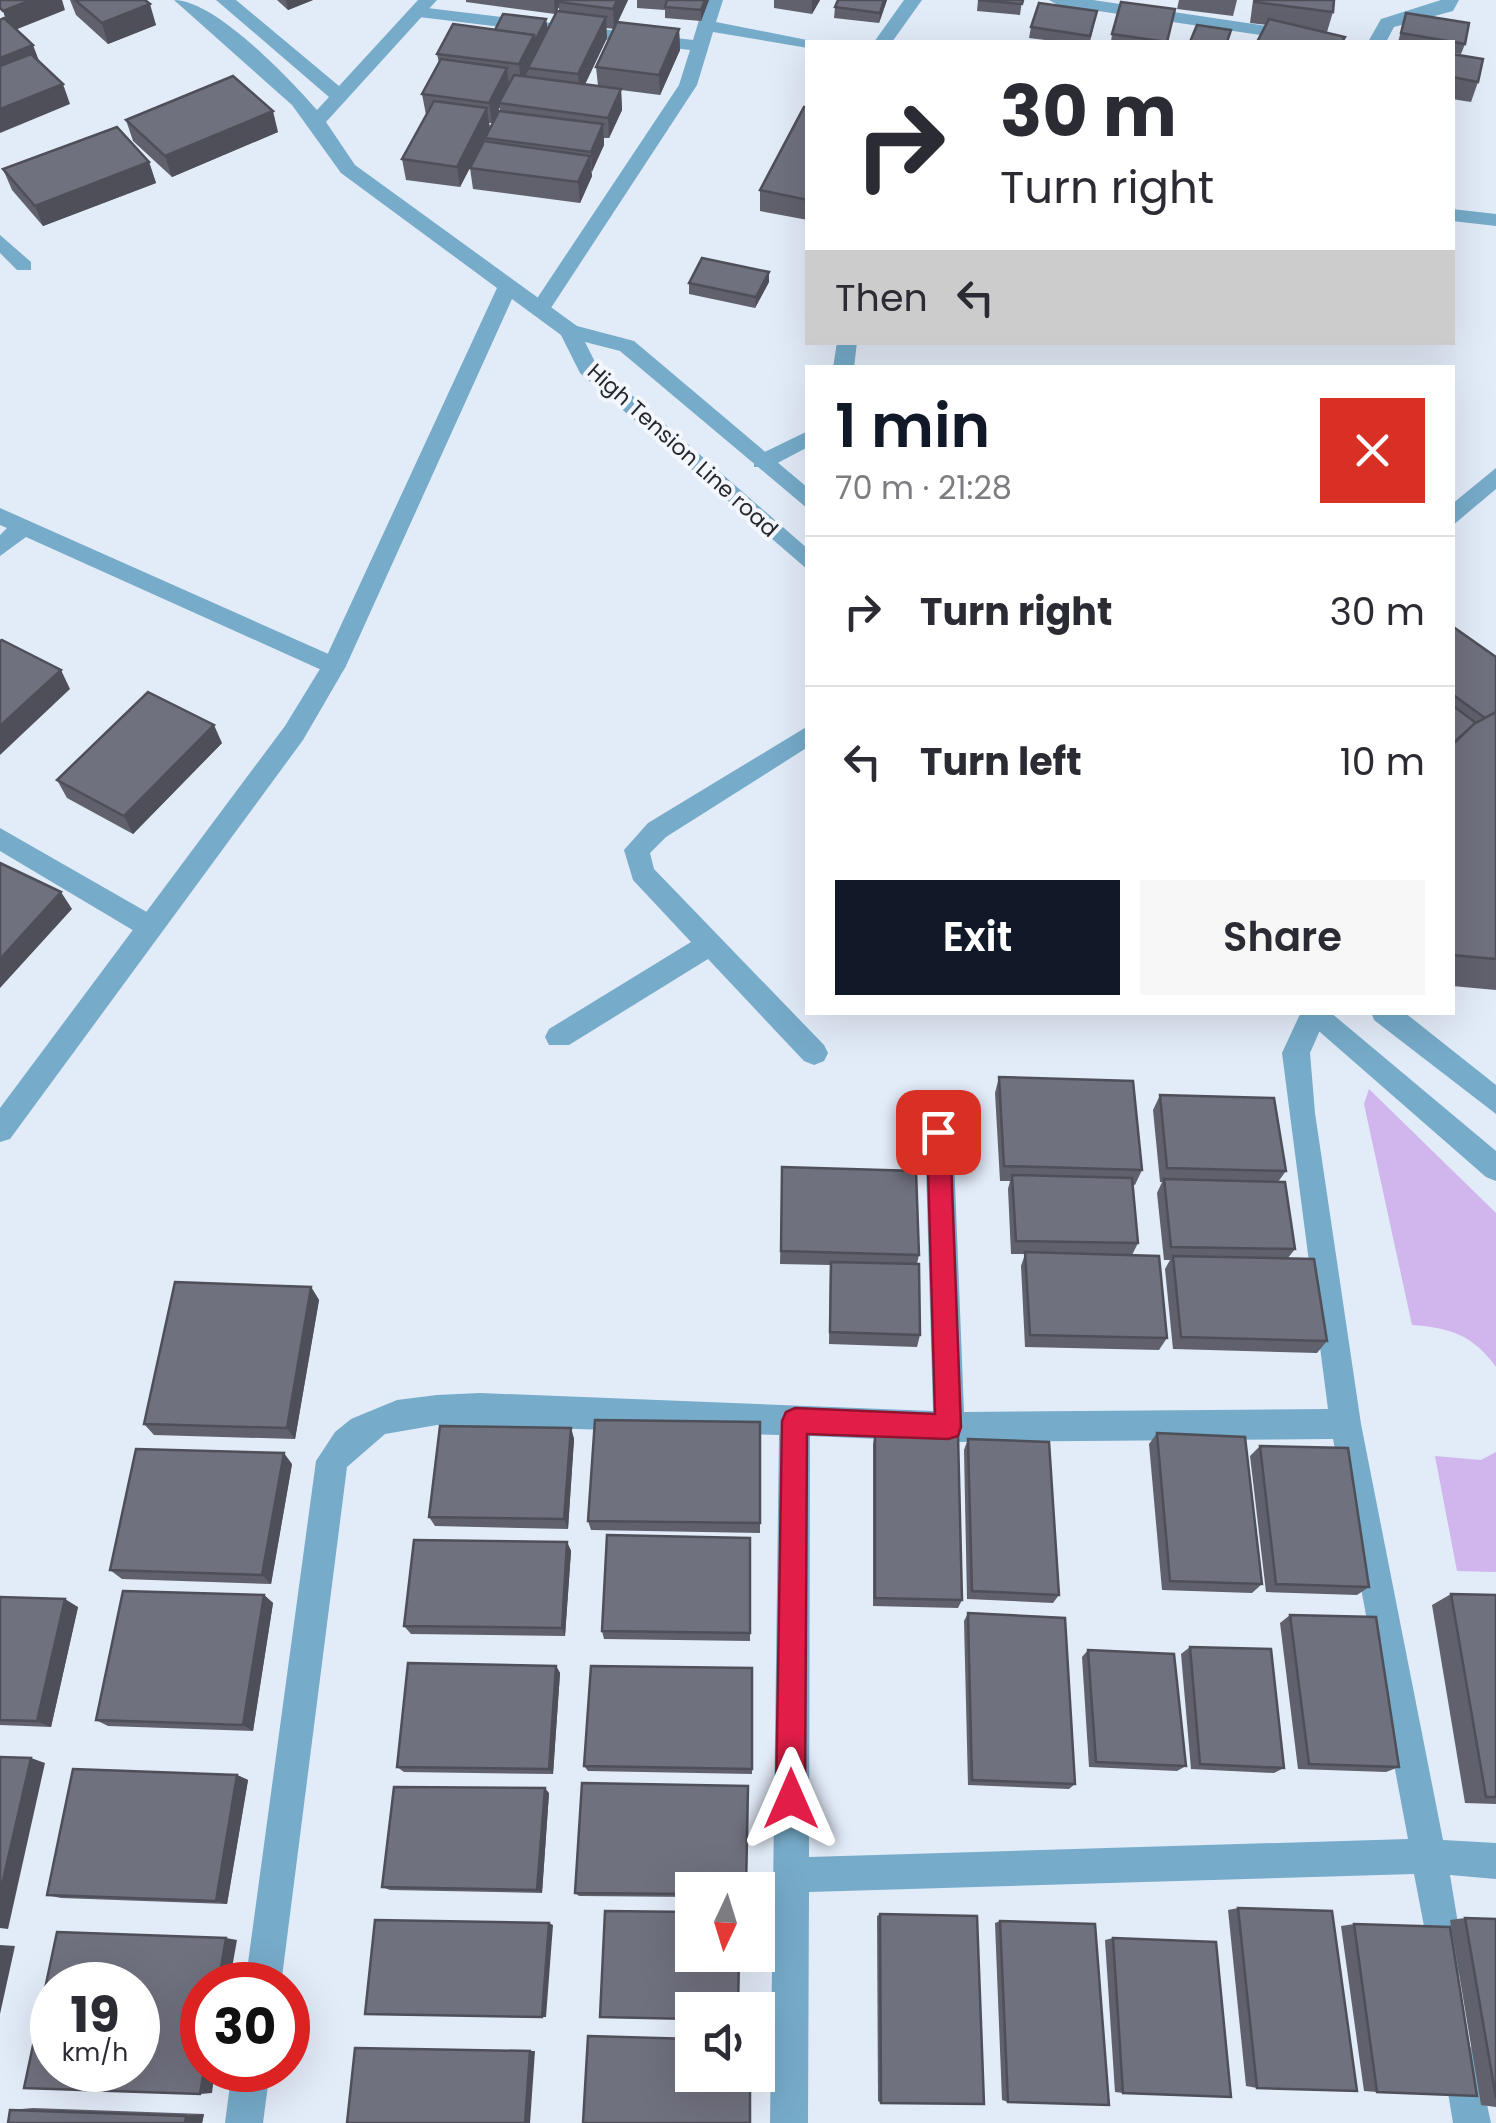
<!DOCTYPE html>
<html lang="en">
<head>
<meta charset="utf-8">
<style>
  body { margin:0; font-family:Poppins,sans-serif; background:#f7f7f7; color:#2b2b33; height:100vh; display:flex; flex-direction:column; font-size:38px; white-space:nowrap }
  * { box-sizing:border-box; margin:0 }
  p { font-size:32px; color:#7c7c81 }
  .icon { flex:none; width:55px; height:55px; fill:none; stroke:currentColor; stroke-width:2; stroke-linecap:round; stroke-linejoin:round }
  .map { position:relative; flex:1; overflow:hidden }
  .panel { position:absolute; left:805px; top:365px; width:650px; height:650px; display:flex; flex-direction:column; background:#fff; border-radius:0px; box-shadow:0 10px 40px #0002 }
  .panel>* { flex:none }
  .hud { position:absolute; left:805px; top:40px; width:650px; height:305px; border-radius:0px; box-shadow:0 10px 40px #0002; background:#fff; color:#2b2b33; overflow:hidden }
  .needle { width:65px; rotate:184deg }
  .controls { position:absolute; left:675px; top:1872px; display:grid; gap:20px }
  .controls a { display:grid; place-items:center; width:100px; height:100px; border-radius:0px; background:#fff; box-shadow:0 10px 40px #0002; font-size:50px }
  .speed { position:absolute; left:30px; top:1962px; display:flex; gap:20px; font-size:50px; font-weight:700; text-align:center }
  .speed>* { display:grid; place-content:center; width:130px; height:130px; border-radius:50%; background:#fff; box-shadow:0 10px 40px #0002; line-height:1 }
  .speed small { font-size:25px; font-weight:400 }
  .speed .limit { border:15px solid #d22; background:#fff; color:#111 }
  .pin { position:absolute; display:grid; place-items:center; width:85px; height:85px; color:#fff; margin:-42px; border-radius:20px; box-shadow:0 5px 15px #0006 }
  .me { position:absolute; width:110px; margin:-55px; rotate:0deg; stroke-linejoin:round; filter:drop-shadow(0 0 8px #0008) }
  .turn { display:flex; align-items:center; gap:35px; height:210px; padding:0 30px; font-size:45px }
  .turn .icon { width:130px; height:130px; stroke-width:2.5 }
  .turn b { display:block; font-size:70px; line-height:85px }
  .then { display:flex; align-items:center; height:95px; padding:0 30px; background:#0003; gap:20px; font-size:38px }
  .round { display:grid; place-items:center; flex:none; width:105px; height:105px; border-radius:0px; background:#f7f7f7 }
  .headline { display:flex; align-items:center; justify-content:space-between; height:170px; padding:0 30px }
  h1 { font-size:60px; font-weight:600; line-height:75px; color:#111827 }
  .button { display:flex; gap:20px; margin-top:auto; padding:20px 30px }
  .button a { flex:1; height:115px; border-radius:0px; background:#111827; color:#fff; font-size:40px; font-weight:600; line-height:115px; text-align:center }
  .button a+a { background:#f7f7f7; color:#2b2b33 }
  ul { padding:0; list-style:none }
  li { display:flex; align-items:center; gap:30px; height:150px; padding:0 30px; border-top:2px solid #e1e1e2 }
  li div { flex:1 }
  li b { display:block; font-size:38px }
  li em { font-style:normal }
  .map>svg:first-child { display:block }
</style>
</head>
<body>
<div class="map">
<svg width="1496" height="2123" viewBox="0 0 1496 2123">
  <rect width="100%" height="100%" fill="#e2ebf8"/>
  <!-- green -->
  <g fill="#d1b5ed">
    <path d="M1369,1089L1496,1213V1367C1473,1335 1451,1328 1412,1325L1364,1104Z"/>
    <polygon points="1496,1452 1496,1572 1457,1571 1435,1456 1481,1460"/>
  </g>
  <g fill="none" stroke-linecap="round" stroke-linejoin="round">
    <!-- minor -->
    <g fill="#76abc9" fill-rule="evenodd">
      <polygon points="705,0 723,0 716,22 817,42 808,42 808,48 713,32 697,85 547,314 533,314 530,309 679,85 690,50 419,17 410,12 419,7 693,40"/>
      <polygon points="904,0 922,0 892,42 874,42"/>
      <polygon points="1049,0 1093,0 1340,37 1349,42 1308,42 1058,5"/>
      <polygon points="1441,0 1459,0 1453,11 1394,27 1386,42 1368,42 1381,19"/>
      <polygon points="1452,209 1496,214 1496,226 1452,221"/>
      <polygon points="0,235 31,262 31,270 17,270 0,253"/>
      <polygon points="837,342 857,342 854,368 833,368"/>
      <polygon points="808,431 808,447 770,467 754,467 754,457"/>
      <polygon points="1496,468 1496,489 1452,526 1452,504"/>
      <polygon points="0,508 342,660 346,666 342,672 326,672 26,537 0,556 0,535 7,528 0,525"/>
      <polygon points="808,726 808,747 666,837 650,853 654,869 824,1045 828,1053 824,1061 814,1065 804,1061 708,959 569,1045 549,1045 545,1037 549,1029 691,942 633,880 624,850 648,823"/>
      <polygon points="0,828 159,919 163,927 159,935 141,935 0,851"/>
      <path d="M1301,1012H1328L1310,1053L1315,1113L1361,1424L1443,1840L1496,1843V1879L1450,1875L1464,1960L1459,1973L1446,1978L1433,1973L1414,1874L809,1892L808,2123H770L779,1435L437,1425L385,1434L347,1467L281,1985H245L316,1461L335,1432L351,1419L397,1400L437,1395L480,1393L933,1411L925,1132L929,1123L939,1120L949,1123L953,1132L964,1412L1328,1409L1282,1053ZM810,1436L949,1442L1333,1439L1408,1839L809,1857Z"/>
      <polygon points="1462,2043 1475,2049 1491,2123 1453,2123 1443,2062 1449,2049"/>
      <polygon points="232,2070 270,2070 263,2123 225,2123"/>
    </g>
    <!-- tertiary -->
    <g fill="#76abc9" fill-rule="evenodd">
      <path d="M174,0C215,0 289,78 317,110L329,97L216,0H236L339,86L418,0H437L326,122L355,165L577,326L634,341L808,488V509L620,351L585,342L596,364L808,549V570L580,373L561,335L512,299L346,666L303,740L10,1139L0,1142V1108L285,726L323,664L497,288L341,173L292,105Z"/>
      <polygon points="1297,1012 1330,1012 1496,1151 1496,1181 1486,1177"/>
      <polygon points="1371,1012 1404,1012 1496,1085 1496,1114 1374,1020"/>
    </g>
  </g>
  <!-- wall -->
  <g fill="#60616c" fill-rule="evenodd">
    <polygon points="70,0 145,0 156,25 108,44 76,15"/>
    <polygon points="277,0 313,0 288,10"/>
    <path d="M466,0H628L618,22L679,29L680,50L660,95L621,90L622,110L609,138H604V145L591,172L592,176L580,203L473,189L470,168L479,150L460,187L406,180L402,159L426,115L422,94L439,63L437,54L495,30H548L559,11V7L555,14L466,2ZM606,28L614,29L596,67L598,86L585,84L607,38ZM500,107V111L490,128L489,123H492Z"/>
    <polygon points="637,0 709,0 701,21 665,18 665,10 637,8"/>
    <polygon points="774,0 820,0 812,14 774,8"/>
    <polygon points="887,0 879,23 834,18 835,7"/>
    <polygon points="978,0 1022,0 1020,15 977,11"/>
    <polygon points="1179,0 1237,0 1233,16 1177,9"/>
    <polygon points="1253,0 1334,0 1333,12 1327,32 1250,23"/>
    <polygon points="1097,11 1090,42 1061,42 1029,38 1031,27"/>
    <polygon points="1406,13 1465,44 1461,54 1452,53 1452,42 1398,42"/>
    <polygon points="1112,34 1168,42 1111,42"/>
    <polygon points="1452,54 1478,82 1471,102 1452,99"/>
    <polygon points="808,108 808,220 760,211 760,190"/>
    <polygon points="126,120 278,132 172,177 133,141"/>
    <polygon points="149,162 156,183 43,226 12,190 3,169"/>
    <polygon points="769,282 755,308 689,294 689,283"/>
    <polygon points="1452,626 1496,657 1496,990 1452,986"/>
    <polygon points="222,743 133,834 67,798 57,780"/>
    <polygon points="999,1077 1142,1170 1135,1185 1132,1184 1138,1243 1132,1255 1167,1338 1159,1350 1025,1347 1021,1266 1025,1254 1011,1254 1008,1189 1010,1181 1000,1181 995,1093"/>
    <polygon points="1160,1095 1286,1171 1278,1182 1295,1249 1288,1258 1327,1341 1317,1353 1173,1349 1165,1269 1170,1260 1164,1260 1157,1193 1162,1182 1160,1182 1153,1110"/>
    <polygon points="782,1167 919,1255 917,1264 920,1335 917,1347 829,1344 830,1265 780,1264"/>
    <polygon points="311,1287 319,1300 295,1439 154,1435 144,1424"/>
    <polygon points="760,1422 760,1533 591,1530 588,1521"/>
    <polygon points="571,1428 574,1439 568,1529 435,1526 429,1517"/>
    <polygon points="875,1433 962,1600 958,1608 873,1606 873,1444"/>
    <polygon points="1157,1433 1262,1584 1252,1593 1162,1590 1149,1444"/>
    <polygon points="968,1439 1059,1595 1053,1603 967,1599 964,1450"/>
    <polygon points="1260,1446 1369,1587 1357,1595 1266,1592 1250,1456"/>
    <polygon points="292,1464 271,1584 122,1579 110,1570"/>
    <polygon points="750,1538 750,1641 604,1639 602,1631"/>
    <polygon points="567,1542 571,1551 565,1636 411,1634 404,1626"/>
    <polygon points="1451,1594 1496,1595 1496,1804 1465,1803 1432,1605"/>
    <polygon points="264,1595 273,1603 253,1731 108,1726 96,1720"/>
    <polygon points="0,1597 78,1607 51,1727 0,1725"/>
    <polygon points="968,1613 1075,1784 1069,1789 968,1785 964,1621"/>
    <polygon points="1290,1615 1399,1767 1386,1772 1298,1769 1280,1623"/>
    <polygon points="1190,1647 1284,1768 1274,1773 1191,1769 1181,1654"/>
    <polygon points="1088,1650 1186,1766 1177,1771 1089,1767 1082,1657"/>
    <polygon points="556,1666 560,1673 553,1774 404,1772 397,1767"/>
    <polygon points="752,1668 752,1774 588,1771 584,1766"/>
    <polygon points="237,1775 248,1780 227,1904 61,1898 47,1895"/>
    <polygon points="549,1793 542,1893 390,1890 382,1887"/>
    <polygon points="692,1890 692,1897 579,1896 575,1893"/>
    <polygon points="1238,1908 1257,2088 1246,2086 1228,1910"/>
    <polygon points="880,1914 881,2103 878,2101 877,1916"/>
    <polygon points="1465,1918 1496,1919 1496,2107 1481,2105 1450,1920"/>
    <polygon points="1000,1921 1008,2102 1002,2100 995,1923"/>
    <polygon points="1354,1924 1377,2092 1364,2091 1341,1926"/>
    <polygon points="1113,1938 1123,2093 1115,2092 1105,1940"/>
    <polygon points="33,2108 204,2114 202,2123 8,2123 10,2110"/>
  </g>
  <!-- shaded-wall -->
  <g fill="#4e4f58">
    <polygon points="31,0 62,0 65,10 10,32 3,11"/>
    <polygon points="286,0 313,0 288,10"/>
    <polygon points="554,0 563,0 559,2 559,7 555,14"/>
    <polygon points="617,0 628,0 614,29 613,9"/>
    <polygon points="705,0 709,0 701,21 701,10"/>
    <polygon points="812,0 820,0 812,14"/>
    <polygon points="884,0 887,0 879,23 880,13"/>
    <polygon points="150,4 156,25 108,44 102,23"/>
    <polygon points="606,17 607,38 580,95 578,74"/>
    <polygon points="546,19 548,30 521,85 519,64 534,35"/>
    <polygon points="679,29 680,50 660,95 659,75"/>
    <polygon points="33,45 41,66 0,82 0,58"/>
    <polygon points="507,68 509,89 499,103 500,107 492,123 489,103"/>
    <polygon points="63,84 70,104 0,133 0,109"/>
    <polygon points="621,89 622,110 609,138 608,118"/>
    <polygon points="487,108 490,129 460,187 457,167"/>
    <polygon points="273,111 278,132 172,177 165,156"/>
    <polygon points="603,124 604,145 592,172 591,152"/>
    <polygon points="590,156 592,176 580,203 578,182"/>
    <polygon points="149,162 156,183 43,226 35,206"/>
    <polygon points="769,272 769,282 755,308 756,297"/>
    <polygon points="61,670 70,689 0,755 0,726"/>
    <polygon points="214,725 222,743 133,834 124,816"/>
    <polygon points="61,892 72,909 0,988 0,959"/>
    <polygon points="311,1287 319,1300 295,1439 287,1428"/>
    <polygon points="571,1428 574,1439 568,1529 564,1519"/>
    <polygon points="284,1453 292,1464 271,1584 262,1575"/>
    <polygon points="567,1542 571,1551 565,1636 562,1628"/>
    <polygon points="264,1595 273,1603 253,1731 243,1725"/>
    <polygon points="65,1599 78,1607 51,1727 37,1721"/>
    <polygon points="556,1666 560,1673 553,1774 549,1769"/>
    <polygon points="31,1758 45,1763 8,1929 0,1928 0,1893"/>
    <polygon points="237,1775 248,1780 227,1904 216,1901"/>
    <polygon points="545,1788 549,1793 542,1893 537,1890"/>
    <polygon points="549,1923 553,1925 546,2017 542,2017"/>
    <polygon points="226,1938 237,1940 229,1985 218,1985"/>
    <polygon points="0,1945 15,1946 0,2014"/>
    <polygon points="530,2051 535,2051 530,2123 525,2123"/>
    <polygon points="204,2070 215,2070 212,2093 200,2094"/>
    <polygon points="204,2114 202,2123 185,2123 186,2116"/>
  </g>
  <!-- building -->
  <g fill="#70717e" stroke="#4e4f58" stroke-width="2.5" fill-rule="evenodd">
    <polygon points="0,0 31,0 3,11 0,8"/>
    <polygon points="75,0 145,0 150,4 102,23"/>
    <polygon points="559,0 617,0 613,9 559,2"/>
    <polygon points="667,0 705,0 701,10 665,7"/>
    <polygon points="838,0 884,0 880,13 835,7"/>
    <polygon points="978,0 1023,0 1022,4"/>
    <polygon points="1255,0 1334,0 1333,12 1255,2"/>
    <polygon points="1121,2 1175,9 1167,42 1112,34"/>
    <polygon points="1039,3 1097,11 1090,36 1031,27"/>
    <polygon points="557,11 606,17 578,74 528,68"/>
    <polygon points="1406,13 1469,23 1465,44 1401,33"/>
    <polygon points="503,14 546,19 535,41 534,35 495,30"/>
    <polygon points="4,18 33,45 0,58 0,20"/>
    <polygon points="1269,19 1345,37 1342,42 1257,42"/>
    <polygon points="617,22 679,29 659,75 596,67"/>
    <polygon points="453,24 534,35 519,64 437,54"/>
    <polygon points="1197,25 1231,30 1227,42 1190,42"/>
    <polygon points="31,54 63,84 0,109 0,66"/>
    <polygon points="1452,54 1483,59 1478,82 1452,77"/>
    <polygon points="441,59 507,68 489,103 422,94"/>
    <polygon points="514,75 621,89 608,118 499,103"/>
    <polygon points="233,76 273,111 165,156 126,120"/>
    <polygon points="434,101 487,108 457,167 402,159"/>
    <polygon points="804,107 808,108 808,200 760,190"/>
    <polygon points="499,111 603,124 591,152 485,138"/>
    <polygon points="117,127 149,162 35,206 3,169"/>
    <polygon points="484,141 590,156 578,182 470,168"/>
    <polygon points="702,258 769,272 756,297 689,283"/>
    <polygon points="1452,626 1496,657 1496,712 1485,718 1452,694"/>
    <polygon points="2,640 61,670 0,726 0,641"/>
    <polygon points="148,692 214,725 124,816 57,780"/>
    <polygon points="1452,705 1476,723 1452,744"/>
    <polygon points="1496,712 1496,959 1452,955 1452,745 1474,724"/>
    <polygon points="0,863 61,892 0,959"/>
    <polygon points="999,1077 1133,1081 1142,1170 1004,1166"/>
    <polygon points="1160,1095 1274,1098 1286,1171 1167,1168"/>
    <polygon points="782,1167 916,1171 919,1255 781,1251"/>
    <polygon points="1012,1175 1132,1178 1138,1243 1016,1241"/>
    <polygon points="1164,1179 1285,1182 1295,1249 1171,1247"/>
    <polygon points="1025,1252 1159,1256 1167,1338 1030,1335"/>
    <polygon points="1173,1256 1314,1259 1327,1341 1181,1337"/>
    <polygon points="831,1262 919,1264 920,1335 830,1332"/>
    <polygon points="175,1282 311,1287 287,1428 144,1424"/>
    <polygon points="595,1420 760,1422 760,1523 588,1521"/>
    <polygon points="440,1426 571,1428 564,1519 429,1517"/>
    <polygon points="875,1433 958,1435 962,1600 875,1598"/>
    <polygon points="1157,1433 1245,1437 1262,1584 1170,1581"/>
    <polygon points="968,1439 1049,1442 1059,1595 972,1591"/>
    <polygon points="1260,1446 1348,1448 1369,1587 1276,1584"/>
    <polygon points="136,1449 284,1453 262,1575 110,1570"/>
    <polygon points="607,1535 750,1538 750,1633 602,1631"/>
    <polygon points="414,1540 567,1542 562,1628 404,1626"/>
    <polygon points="123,1591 264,1595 243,1725 96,1720"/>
    <polygon points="1451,1594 1496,1595 1496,1797 1486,1797"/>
    <polygon points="0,1597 65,1599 37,1721 0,1720"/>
    <polygon points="968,1613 1065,1618 1075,1784 972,1780"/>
    <polygon points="1290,1615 1376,1617 1399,1767 1309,1764"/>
    <polygon points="1190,1647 1271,1649 1284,1768 1200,1764"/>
    <polygon points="1088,1650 1174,1654 1186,1766 1096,1762"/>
    <polygon points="408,1663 556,1666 549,1769 397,1767"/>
    <polygon points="591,1666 752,1668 752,1769 584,1766"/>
    <polygon points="0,1757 31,1758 0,1893"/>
    <polygon points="73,1769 237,1775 216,1901 47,1895"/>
    <polygon points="582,1783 748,1786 746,1890 692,1890 692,1894 575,1893"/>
    <polygon points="394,1787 545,1788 537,1890 382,1887"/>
    <polygon points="1238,1908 1332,1911 1357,2091 1257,2088"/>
    <polygon points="605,1911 692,1912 692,1955 739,1955 738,2010 692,2010 692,2019 600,2017"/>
    <polygon points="880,1914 977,1916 984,2104 881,2103"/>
    <polygon points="1465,1918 1496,1919 1496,2098"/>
    <polygon points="375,1920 549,1923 542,2017 365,2014"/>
    <polygon points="1000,1921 1095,1924 1109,2105 1008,2102"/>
    <polygon points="1354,1924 1450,1927 1477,2096 1377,2092"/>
    <path d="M57,1932L226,1938L218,1985H202V2070H204L200,2094L24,2088ZM52,1985H138V2070H52Z"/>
    <polygon points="1113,1938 1216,1942 1231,2097 1123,2093"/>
    <polygon points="588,2036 692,2039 692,2075 750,2075 750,2123 583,2123"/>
    <polygon points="355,2048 530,2051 525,2123 347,2123"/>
    <polygon points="10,2110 186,2116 185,2123 8,2123"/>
  </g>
  <!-- route -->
  <polygon fill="#e11d48" stroke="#92132f" stroke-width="2.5" points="938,1122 950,1132 961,1427 958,1436 948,1439 807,1434 805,1799 801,1809 791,1814 781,1809 776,1799 782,1421 786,1412 795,1408 935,1414 927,1132"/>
  <g text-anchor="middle" stroke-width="8" stroke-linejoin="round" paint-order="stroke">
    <!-- far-street labels -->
    <g font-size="22" fill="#25282d" stroke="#f4f7fd">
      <text transform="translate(683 450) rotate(42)" y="8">High Tension Line road</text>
    </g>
  </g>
</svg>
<div class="controls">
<a><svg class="needle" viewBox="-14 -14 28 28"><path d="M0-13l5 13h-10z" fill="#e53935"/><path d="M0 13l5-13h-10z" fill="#7c7c81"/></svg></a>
<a><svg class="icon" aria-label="sound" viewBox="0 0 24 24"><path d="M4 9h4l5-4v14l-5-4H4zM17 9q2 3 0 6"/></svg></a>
</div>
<div class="speed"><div>19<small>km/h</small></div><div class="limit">30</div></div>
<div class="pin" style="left:938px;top:1132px;background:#d93025"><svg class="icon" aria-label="arrive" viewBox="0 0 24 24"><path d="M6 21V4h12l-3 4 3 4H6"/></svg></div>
<svg class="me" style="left:791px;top:1799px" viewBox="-20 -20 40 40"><path d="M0-17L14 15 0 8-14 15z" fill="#e11d48" stroke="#fff" stroke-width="4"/></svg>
<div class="hud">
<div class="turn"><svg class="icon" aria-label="right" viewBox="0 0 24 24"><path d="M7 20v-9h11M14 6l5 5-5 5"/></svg><div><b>30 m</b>Turn right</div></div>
<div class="then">Then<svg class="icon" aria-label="left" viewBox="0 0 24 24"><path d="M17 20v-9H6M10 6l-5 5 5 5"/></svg></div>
</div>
<section class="panel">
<div class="headline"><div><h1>1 min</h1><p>70 m · 21:28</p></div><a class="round" style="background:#d93025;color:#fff"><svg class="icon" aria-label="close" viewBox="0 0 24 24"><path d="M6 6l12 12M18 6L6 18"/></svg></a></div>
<ul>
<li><svg class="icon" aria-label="right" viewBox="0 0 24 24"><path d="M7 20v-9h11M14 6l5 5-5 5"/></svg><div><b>Turn right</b></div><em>30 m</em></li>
<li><svg class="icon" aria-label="left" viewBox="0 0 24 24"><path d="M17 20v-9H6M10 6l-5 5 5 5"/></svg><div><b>Turn left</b></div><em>10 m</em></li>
</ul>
<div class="button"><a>Exit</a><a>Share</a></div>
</section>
</div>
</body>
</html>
